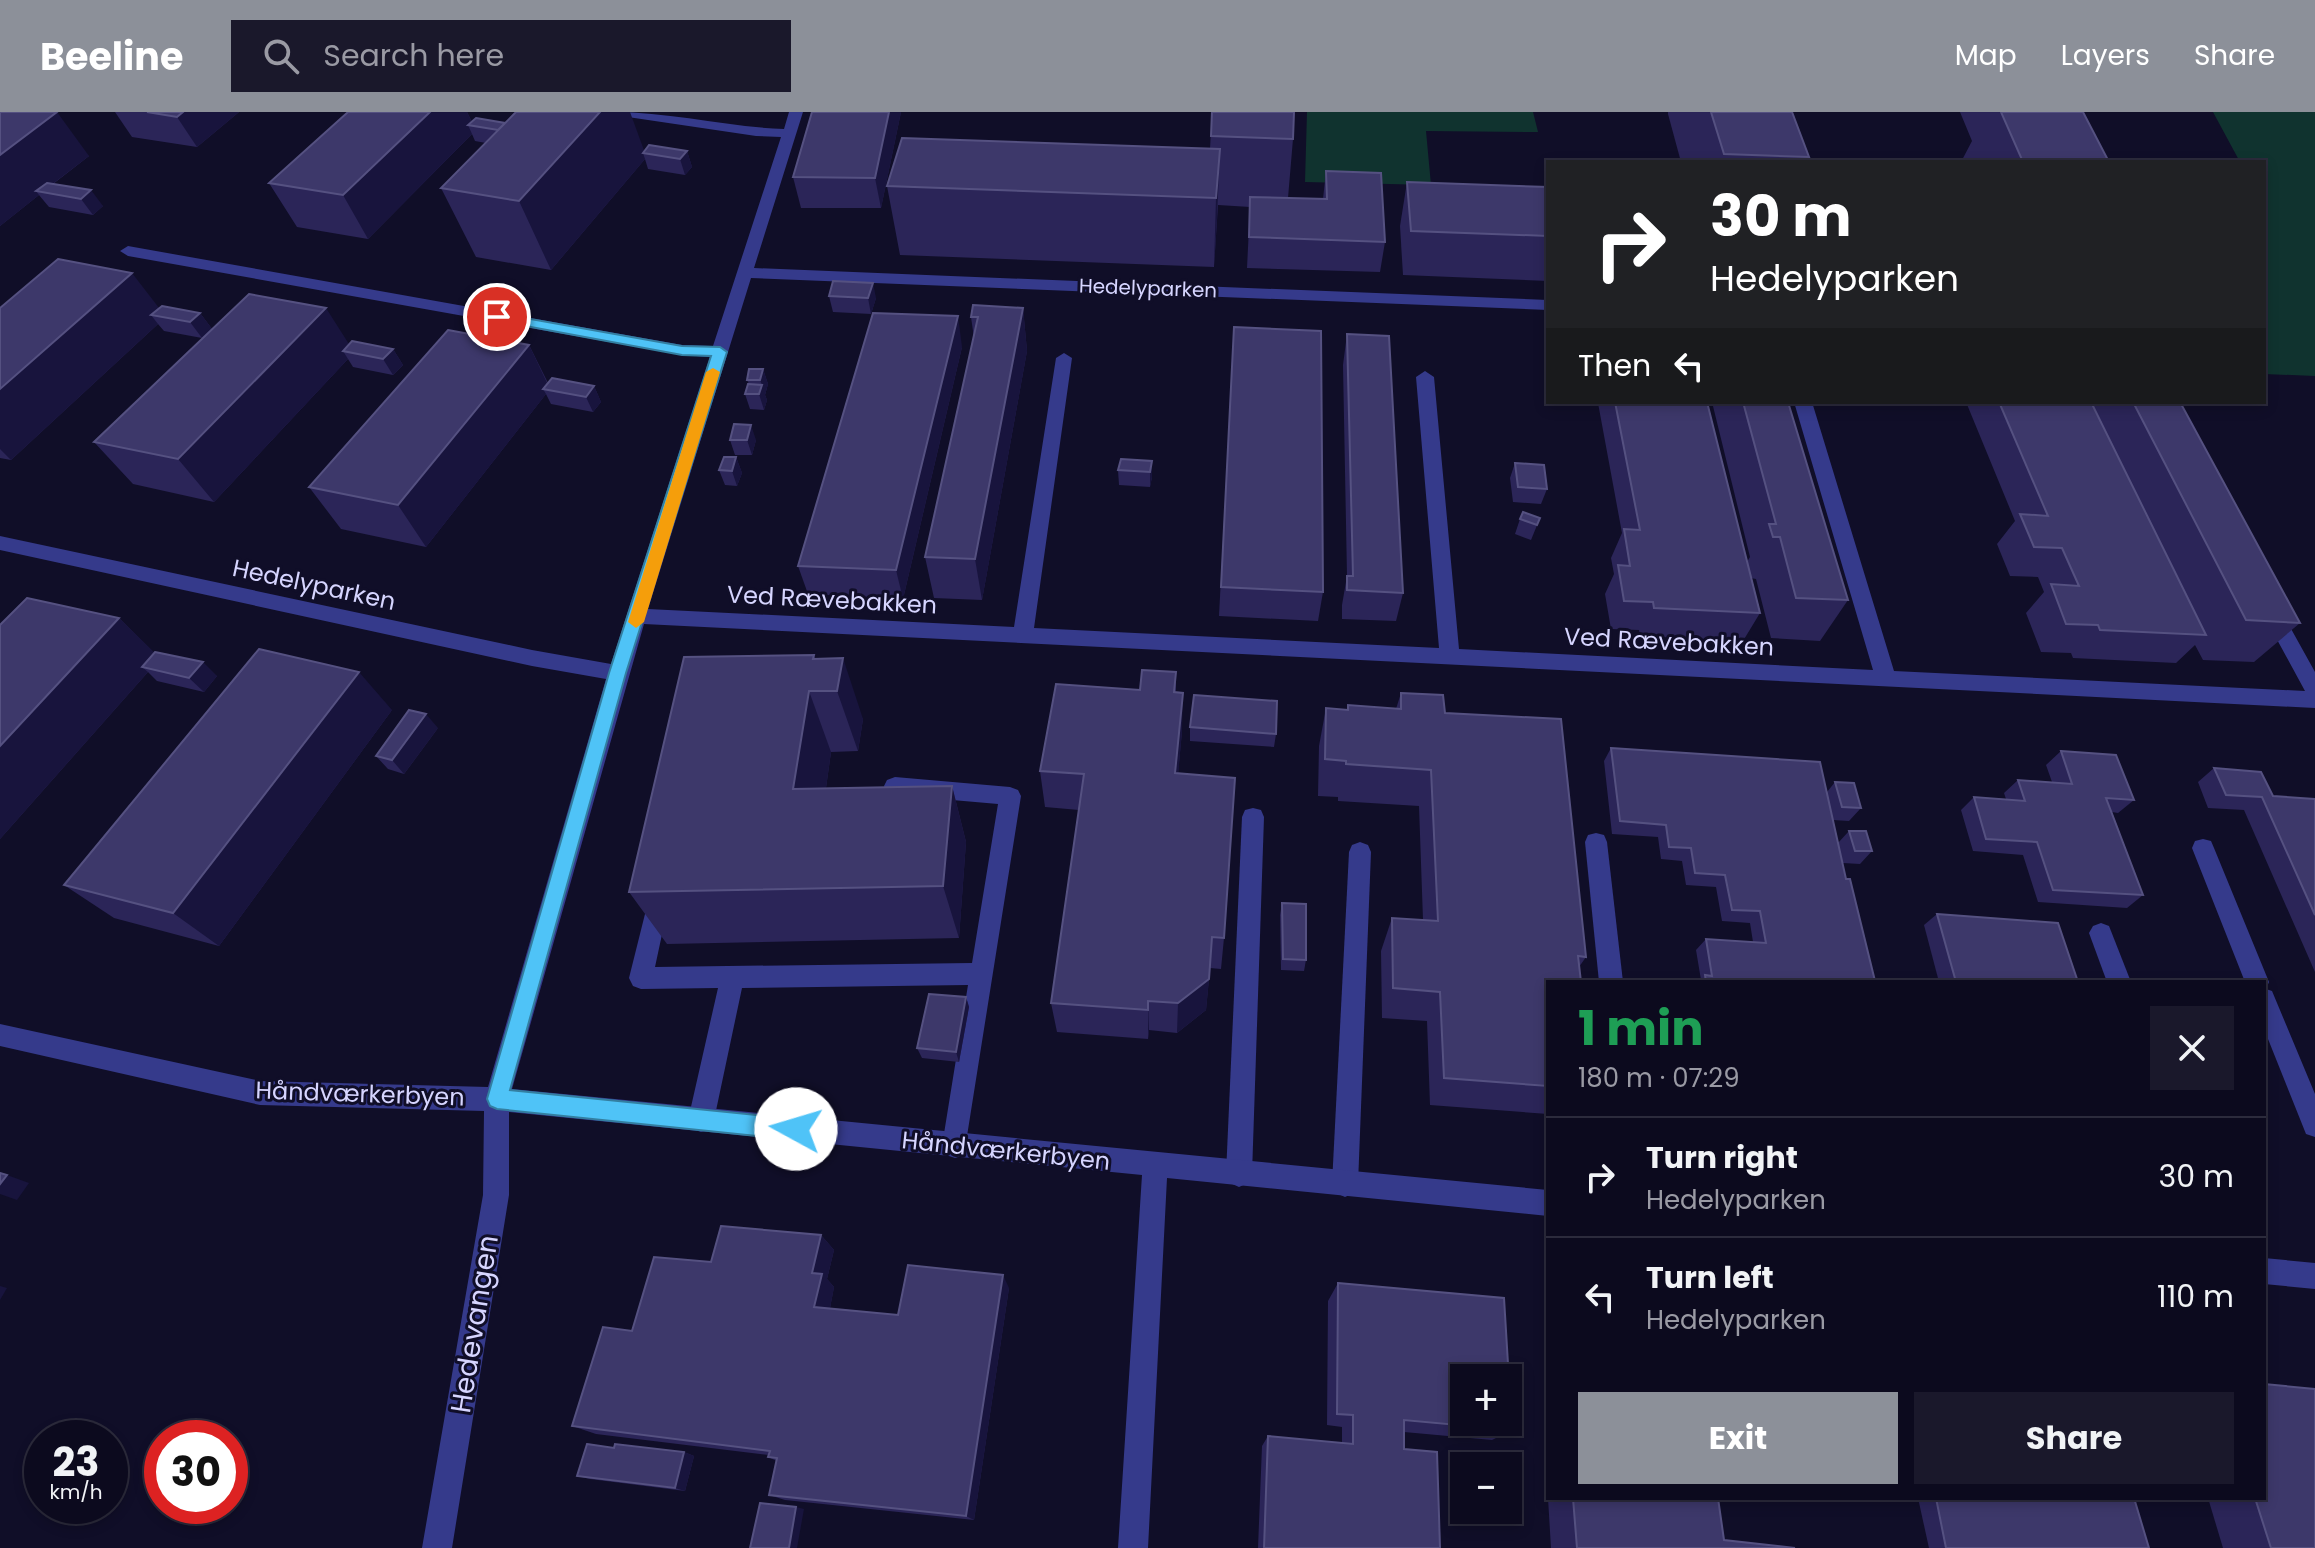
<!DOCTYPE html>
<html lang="en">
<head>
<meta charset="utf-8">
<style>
  body { margin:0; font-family:Poppins,sans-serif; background:#1a182b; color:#f1f3f6; height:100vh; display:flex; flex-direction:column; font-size:30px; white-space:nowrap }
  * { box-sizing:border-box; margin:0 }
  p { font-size:26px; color:#9a9aa4 }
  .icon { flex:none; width:44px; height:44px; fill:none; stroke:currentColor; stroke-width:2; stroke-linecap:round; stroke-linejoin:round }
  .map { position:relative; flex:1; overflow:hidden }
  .details { position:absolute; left:1546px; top:868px; width:720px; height:520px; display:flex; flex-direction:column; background:#0c0a1e; border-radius:0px; box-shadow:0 4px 12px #0003,0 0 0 2px #2c2b3c }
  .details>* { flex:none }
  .banner { position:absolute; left:1546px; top:48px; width:720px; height:244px; border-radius:0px; box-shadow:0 4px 12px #0003,0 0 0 2px #2c2b3c; background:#202124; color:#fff; overflow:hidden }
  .fabs { position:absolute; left:1450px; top:1252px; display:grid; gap:16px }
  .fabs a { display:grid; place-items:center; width:72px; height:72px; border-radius:0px; background:#0c0a1e; box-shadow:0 4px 12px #0003,0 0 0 2px #2c2b3c; font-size:40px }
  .speed { position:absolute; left:24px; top:1308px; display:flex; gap:16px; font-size:40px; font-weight:700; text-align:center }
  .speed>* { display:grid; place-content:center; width:104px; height:104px; border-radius:50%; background:#0c0a1e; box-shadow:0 4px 12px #0003,0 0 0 2px #2c2b3c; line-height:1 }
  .speed small { font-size:20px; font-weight:400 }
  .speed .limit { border:12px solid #d22; background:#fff; color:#111 }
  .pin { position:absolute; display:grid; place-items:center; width:68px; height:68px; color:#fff; margin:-34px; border:4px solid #fff; border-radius:50%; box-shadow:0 2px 8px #0007 }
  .me { position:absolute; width:88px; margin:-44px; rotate:276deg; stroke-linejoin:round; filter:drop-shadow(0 0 6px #0008) }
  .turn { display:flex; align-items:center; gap:28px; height:168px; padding:0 32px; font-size:36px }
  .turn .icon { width:104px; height:104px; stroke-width:2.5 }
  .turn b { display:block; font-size:56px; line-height:68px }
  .then { display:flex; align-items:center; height:76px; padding:0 32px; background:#0003; gap:16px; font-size:30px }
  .round { display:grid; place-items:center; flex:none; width:84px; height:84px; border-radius:0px; background:#1a182b }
  .head { display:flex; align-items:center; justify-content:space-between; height:136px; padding:0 32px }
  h1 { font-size:48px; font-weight:700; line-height:60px; color:#1e9e55 }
  .primary-button { display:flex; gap:16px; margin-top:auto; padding:16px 32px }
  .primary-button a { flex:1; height:92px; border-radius:0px; background:#8c9099; color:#fff; font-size:32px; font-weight:700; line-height:92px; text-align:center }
  .primary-button a+a { background:#1a182b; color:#f1f3f6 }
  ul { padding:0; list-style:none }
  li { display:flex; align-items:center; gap:24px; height:120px; padding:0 32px; border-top:2px solid #2c2b3c }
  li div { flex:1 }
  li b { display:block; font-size:30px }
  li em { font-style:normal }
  header { display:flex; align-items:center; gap:48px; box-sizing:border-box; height:112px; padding:0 40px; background:#8c9099; color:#fff }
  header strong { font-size:38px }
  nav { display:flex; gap:44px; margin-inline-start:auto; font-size:28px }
  .search { width:560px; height:72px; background:#1a182b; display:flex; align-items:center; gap:20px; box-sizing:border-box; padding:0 28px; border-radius:0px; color:#9a9aa4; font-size:30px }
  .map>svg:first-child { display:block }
</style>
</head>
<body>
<header>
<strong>Beeline</strong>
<div class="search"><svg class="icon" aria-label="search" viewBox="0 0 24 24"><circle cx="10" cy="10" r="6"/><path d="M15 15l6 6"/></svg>Search here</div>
<nav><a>Map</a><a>Layers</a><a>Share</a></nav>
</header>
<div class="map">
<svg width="2315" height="1436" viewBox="0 0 2315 1436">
  <rect width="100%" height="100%" fill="#100e28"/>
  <!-- green -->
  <g fill="#10332f">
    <polygon points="1307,0 1533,0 1538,20 1426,19 1431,73 1305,70"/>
    <polygon points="2213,0 2315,0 2315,264 2264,262 2264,50 2240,50"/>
  </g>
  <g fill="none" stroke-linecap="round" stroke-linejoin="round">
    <!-- service -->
    <g fill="#353a8b" fill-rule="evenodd">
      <polygon points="895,665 1010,675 1018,678 1021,684 964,1043 955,1046 946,1043 942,1034 968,873 742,876 714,1008 710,1017 701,1020 692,1017 688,1008 718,876 641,877 633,874 629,866 651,778 659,775 667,778 670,785 655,855 972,851 998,692 895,683 887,680 884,674 887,668"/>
      <polygon points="1253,696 1261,698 1264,705 1252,1062 1248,1071 1239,1075 1230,1071 1226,1062 1242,705 1245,698"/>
      <polygon points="1596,721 1604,723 1607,730 1623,870 1599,870 1585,730 1588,723"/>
      <polygon points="2203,727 2211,729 2214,736 2269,870 2266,877 2272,879 2315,982 2315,1025 2306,1022 2264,917 2264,870 2245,870 2192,736 2195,729"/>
      <polygon points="1360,730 1368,733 1371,740 1358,1072 1354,1081 1345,1085 1336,1081 1332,1072 1349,740 1352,733"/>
      <polygon points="2101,811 2109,814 2131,870 2107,870 2089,821 2093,814"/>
    </g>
    <!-- minor -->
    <g fill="#353a8b" fill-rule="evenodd">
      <path d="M614,0C671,0 727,15 784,17L789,0H803L754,156L1548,188V198L751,166L648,497L1014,515L1056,246L1064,241L1072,246L1034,516L1439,536L1416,265L1425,259L1434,265L1459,537L1873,558L1794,290H1812L1894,559L2305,579L2262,500L2265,495H2279L2315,560V596L644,512L512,977L1548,1078V1104L1167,1066L1148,1436H1118L1142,1063L509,1000V1083L452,1436H422L483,1083L484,999L260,993L0,934V912L260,969L488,975L606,567L532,554L0,438V424L532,538L611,552L710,245L682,243L128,144L120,139L128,134L682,233L713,234L781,25L756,24L621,4Z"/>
      <polygon points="2264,1146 2315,1151 2315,1177 2264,1172"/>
    </g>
  </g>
  <!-- wall -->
  <g fill="#2b2558">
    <polygon points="0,0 89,44 53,72 103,94 93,103 49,95 39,83 0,114"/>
    <polygon points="115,0 239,0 197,35 132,25"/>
    <polygon points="348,0 467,0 472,10 644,40 687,39 692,55 685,63 648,57 645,47 551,158 476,145 441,76 486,31 475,29 472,22 368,127 297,115 269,71"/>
    <polygon points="901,0 881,96 801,96 793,65"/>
    <polygon points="1212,0 1293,27 1288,86 1323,87 1326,59 1385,130 1380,160 1247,156 1250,95 1218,93 1214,155 900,143 887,74 1210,37"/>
    <polygon points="1668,0 1711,0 1809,45 1807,50 1681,50 1668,2"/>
    <polygon points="1960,0 2083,0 2109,50 1961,50 1972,29"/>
    <polygon points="1407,70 1548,75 1548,169 1403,163 1400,114"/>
    <polygon points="829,184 876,186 871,202 833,200"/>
    <polygon points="0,196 159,196 200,201 212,217 202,226 164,219 158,212 11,348 0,346"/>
    <polygon points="1023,196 1027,239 982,488 934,486 925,445 974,226 971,205"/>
    <polygon points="1234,215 1323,480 1318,509 1219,504"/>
    <polygon points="1347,222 1403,481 1396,509 1342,507 1342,493 1347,464 1343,253"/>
    <polygon points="349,232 393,237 403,253 393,263 353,255 348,247 214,390 133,372 94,330"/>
    <polygon points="529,233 548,271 594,274 601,290 593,300 551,292 546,282 426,435 341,417 309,375"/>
    <polygon points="962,235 903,487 808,482 798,454"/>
    <polygon points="763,257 768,272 765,283 767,288 764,298 750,297 745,282 749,272 747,268"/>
    <polygon points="1586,290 1707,290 1747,450 1750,445 1712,290 1788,290 1848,488 1820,529 1771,526 1756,467 1751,466 1760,501 1743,529 1640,524 1639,518 1611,517 1605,482 1614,462 1611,446 1622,421 1598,291"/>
    <polygon points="1966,290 2180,290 2300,511 2254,550 2203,548 2195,533 2176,551 2073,546 2071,541 2041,540 2026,501 2044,480 2038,465 2010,464 1997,432 2015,409"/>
    <polygon points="730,328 756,328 752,343 735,343"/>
    <polygon points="736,345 742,361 737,374 725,373 719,358"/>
    <polygon points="1152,349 1152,365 1150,375 1119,373 1118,358"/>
    <polygon points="1515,351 1547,377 1541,392 1513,390 1510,366"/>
    <polygon points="1540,406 1531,428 1515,422 1520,407"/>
    <polygon points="119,506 154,541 217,564 204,580 157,569 148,560 0,727 0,513"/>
    <polygon points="814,543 815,547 863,607 858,639 831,640 826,676 952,674 966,730 959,826 667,832 629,780"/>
    <polygon points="1176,560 1176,580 1182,619 1178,662 1224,826 1221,857 1210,856 1206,898 1177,921 1149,918 1148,927 1057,920 1051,891 1079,698 1045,695 1040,659 1140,578"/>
    <polygon points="1401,581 1445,601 1586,845 1579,855 1548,870 1548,1002 1430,993 1427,909 1382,906 1381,839 1392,806 1423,808 1419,694 1338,689 1338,685 1318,684 1319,634 1326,596 1347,598 1396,597"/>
    <polygon points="392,598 219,834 114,806 64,773"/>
    <polygon points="1190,615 1276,622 1274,635 1190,629"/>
    <polygon points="438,616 404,662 388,657 376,644"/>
    <polygon points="1611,636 1827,680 1835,670 1861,696 1849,709 1833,708 1838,731 1849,719 1872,739 1860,752 1843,751 1840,742 1846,767 1875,869 1899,870 1699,870 1701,868 1696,838 1706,827 1753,830 1750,811 1722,809 1716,775 1686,773 1682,749 1661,747 1658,725 1612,722 1604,649"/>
    <polygon points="2061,639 2134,688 2118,701 2112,700 2143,783 2127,796 2038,790 2023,743 1973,739 1961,698 1974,685 2006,687 2004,681 2018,668 2052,670 2046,653"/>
    <polygon points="2214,656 2273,684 2315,687 2315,860 2244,698 2208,696 2198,670"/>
    <polygon points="1282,791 1306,848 1304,859 1281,858 1280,803"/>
    <polygon points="1937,802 2078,870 1939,870 1924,813"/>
    <polygon points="966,885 969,895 959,950 922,946 917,936"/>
    <polygon points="821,1123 834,1138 827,1167 834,1175 830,1196 898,1203 1009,1176 974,1408 785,1388 769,1383 777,1349 768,1345 769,1343 596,1322 572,1314 711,1150"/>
    <polygon points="1338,1171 1512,1318 1492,1328 1404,1320 1404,1337 1440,1436 1258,1436 1262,1334 1268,1324 1342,1331 1342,1315 1327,1313 1328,1189"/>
    <polygon points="614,1336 684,1340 694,1344 685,1379 590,1367 577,1364"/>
    <polygon points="1548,1386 1718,1386 1724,1428 1795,1436 1551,1436"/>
    <polygon points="1918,1386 2134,1386 2149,1436 1929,1436"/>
    <polygon points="2208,1386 2264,1386 2315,1436 2223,1436"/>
  </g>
  <!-- shaded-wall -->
  <g fill="#18143d">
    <polygon points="57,0 89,44 42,80 36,79 39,83 0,114 0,43"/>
    <polygon points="183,0 239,0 197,35 177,5"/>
    <polygon points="430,0 467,0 474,14 468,13 472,22 368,127 343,83"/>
    <polygon points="600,0 630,0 645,41 643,41 645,47 551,158 519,89"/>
    <polygon points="889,0 901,0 881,96 875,66"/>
    <polygon points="1220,37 1217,106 1214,155 1216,86"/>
    <polygon points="687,39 692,55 685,63 680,47"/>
    <polygon points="91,78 103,94 93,103 81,87"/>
    <polygon points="132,161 166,205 151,203 158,212 11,348 0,337 0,277"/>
    <polygon points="873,171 876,186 871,202 868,186"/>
    <polygon points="326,196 354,240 343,239 348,247 214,390 178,347"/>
    <polygon points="1023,196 1027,239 982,488 975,447"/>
    <polygon points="200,201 212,217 202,226 190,210"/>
    <polygon points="958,204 962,235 903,487 896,458"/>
    <polygon points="529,233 550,277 543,277 546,282 426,435 398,393"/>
    <polygon points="393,237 403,253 393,263 383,247"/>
    <polygon points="763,257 768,272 765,283 767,288 764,298 759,282 762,273 760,268"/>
    <polygon points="594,274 601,290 593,300 586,285"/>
    <polygon points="751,313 756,328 752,343 747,328"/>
    <polygon points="736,345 742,361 737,374 732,359"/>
    <polygon points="1152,349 1152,365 1150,375 1150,360"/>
    <polygon points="119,506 160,546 142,555 148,560 0,727 0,634"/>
    <polygon points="843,546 863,607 858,639 837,579"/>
    <polygon points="203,550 217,564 204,580 189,566"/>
    <polygon points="359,560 392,598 219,834 173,801"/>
    <polygon points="809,579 831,640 818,733 793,677"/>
    <polygon points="1183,581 1182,619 1175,698 1175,661"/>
    <polygon points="426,602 438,616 404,662 392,648"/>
    <polygon points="952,674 966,730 959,826 943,774"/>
    <polygon points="1209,867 1206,898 1177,921 1178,891"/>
    <polygon points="966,885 969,895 959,950 956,940"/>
    <polygon points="1148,889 1149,918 1148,927"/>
    <polygon points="7,1063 29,1071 17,1088 0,1082 0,1072"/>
    <polygon points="821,1123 834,1138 827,1167 834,1175 828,1207 814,1195 812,1161"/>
    <polygon points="1003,1163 1009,1176 974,1408 966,1404"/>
    <polygon points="0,1174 7,1176 0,1188"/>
    <polygon points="684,1340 694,1344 685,1379 675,1376"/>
    <polygon points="796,1395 804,1397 797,1436 789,1436"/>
  </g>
  <!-- building -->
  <g fill="#3d386a" stroke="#555181" stroke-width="2" fill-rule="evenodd">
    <polygon points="0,0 57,0 0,43"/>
    <polygon points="147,0 183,0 177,5"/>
    <polygon points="348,0 430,0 343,83 269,71"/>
    <polygon points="516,0 600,0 519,89 441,76"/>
    <polygon points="812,0 889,0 875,66 793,65"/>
    <polygon points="1212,0 1294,0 1293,27 1211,24"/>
    <polygon points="1711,0 1792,0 1809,45 1724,42"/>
    <polygon points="2001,0 2083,0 2109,50 2023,50"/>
    <polygon points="476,6 505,11 498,18 468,13"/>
    <polygon points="902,26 1220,37 1216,86 887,74"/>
    <polygon points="649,33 687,39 680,47 643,41"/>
    <polygon points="1326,59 1381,61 1385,130 1249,125 1250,85 1327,87"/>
    <polygon points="1407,70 1548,75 1548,124 1411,119"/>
    <polygon points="47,71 91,78 81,87 36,79"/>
    <polygon points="58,147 132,161 0,277 0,196"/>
    <polygon points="833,169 873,171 868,186 829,184"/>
    <polygon points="249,182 326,196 178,347 94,330"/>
    <polygon points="973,193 1023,196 975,447 925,445 978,205 971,205"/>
    <polygon points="162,194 200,201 190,210 151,203"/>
    <polygon points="873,201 958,204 896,458 798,454"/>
    <polygon points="1234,215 1321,219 1323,480 1221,475"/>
    <polygon points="448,218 529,233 398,393 309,375"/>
    <polygon points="1347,222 1389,224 1403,481 1347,478 1347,464 1353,464"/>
    <polygon points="352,229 393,237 383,247 343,239"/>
    <polygon points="749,257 763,257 760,268 747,268"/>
    <polygon points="552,266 594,274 586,285 543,277"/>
    <polygon points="748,272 762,273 759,282 745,282"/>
    <polygon points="1615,290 1707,290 1760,501 1654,496 1653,490 1624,489 1618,453 1630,454 1624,417 1640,418"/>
    <polygon points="1743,290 1788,290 1848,488 1796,486 1780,425 1773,425 1769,412 1776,412"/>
    <polygon points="1999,290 2091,290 2206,523 2100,518 2098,513 2066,512 2051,472 2079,474 2062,436 2034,435 2020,402 2048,404"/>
    <polygon points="2133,290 2180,290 2300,511 2246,508"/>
    <polygon points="734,312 751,313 747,328 730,328"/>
    <polygon points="724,345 736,345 732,359 719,358"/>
    <polygon points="1121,347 1152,349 1150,360 1118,358"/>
    <polygon points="1515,351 1544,353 1547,377 1518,375"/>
    <polygon points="1523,400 1540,406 1537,413 1520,407"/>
    <polygon points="27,486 119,506 0,634 0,513"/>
    <polygon points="259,537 359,560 173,801 64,773"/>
    <polygon points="155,540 203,550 189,566 142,555"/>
    <polygon points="814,543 813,547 843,546 837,579 809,579 793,677 952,674 943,774 629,780 684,545"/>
    <polygon points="1142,558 1176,560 1174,580 1183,581 1175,661 1235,666 1224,826 1212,825 1209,867 1178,891 1148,889 1148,898 1051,891 1084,662 1040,659 1056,572 1140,578"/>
    <polygon points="1401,581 1443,583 1445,601 1561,607 1586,845 1578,844 1581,870 1548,870 1548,974 1444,966 1440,880 1393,876 1392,806 1438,809 1431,658 1346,652 1346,649 1325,647 1326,596 1348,598 1348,593 1401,597"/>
    <polygon points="1194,583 1277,589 1276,622 1190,615"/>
    <polygon points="409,598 426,602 392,648 376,644"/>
    <polygon points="1611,636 1820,650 1846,767 1850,767 1875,869 1899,870 1706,870 1705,863 1712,864 1706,827 1766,831 1760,799 1732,798 1725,763 1695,761 1691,736 1669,735 1666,713 1620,709"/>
    <polygon points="2061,639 2116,643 2134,688 2106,686 2143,783 2053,778 2037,730 1986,727 1974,685 2025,689 2018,668 2072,672"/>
    <polygon points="2214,656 2261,660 2273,684 2315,687 2315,803 2262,685 2226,683"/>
    <polygon points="1835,670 1854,671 1861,696 1842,695"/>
    <polygon points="1849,719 1866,719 1872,739 1855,739"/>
    <polygon points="1282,791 1306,792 1306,848 1283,847"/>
    <polygon points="1937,802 2058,811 2078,870 1956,870"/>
    <polygon points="929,882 966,885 956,940 917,936"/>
    <polygon points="0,1061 7,1063 0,1072"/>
    <polygon points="721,1114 821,1123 812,1161 822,1162 814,1195 898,1203 908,1153 1003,1163 966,1404 769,1383 777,1346 768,1345 770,1339 572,1314 603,1215 632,1219 654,1145 711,1150"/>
    <path d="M1338,1171L1504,1186L1512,1318L1404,1308V1337L1437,1340L1440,1436H1264L1268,1324L1353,1332V1303L1337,1302ZM1464,1266H1508V1310H1464Z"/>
    <polygon points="2264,1272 2315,1277 2315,1436 2271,1436 2255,1386 2264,1386"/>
    <polygon points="587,1332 614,1336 615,1332 684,1340 675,1376 577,1364"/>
    <polygon points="1573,1386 1718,1386 1724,1428 1795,1436 1577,1436"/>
    <polygon points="1936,1386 2134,1386 2149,1436 1946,1436"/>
    <polygon points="760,1391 796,1395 789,1436 750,1436"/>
  </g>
  <!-- route -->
  <polygon fill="#4fc3f7" stroke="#337fa1" stroke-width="2" points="497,201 682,234 720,235 727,240 626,561 510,978 796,1007 804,1010 807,1017 804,1025 796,1028 497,997 490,994 487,987 609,561 711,244 682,243 493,208 493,202"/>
  <!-- slow -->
  <polygon fill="#f59e0b" points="713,256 720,260 644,510 636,516 628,510 706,260"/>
  <g text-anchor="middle" stroke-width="6" stroke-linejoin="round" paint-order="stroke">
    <!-- far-street labels -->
    <g font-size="20" fill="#d6d5ff" stroke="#100e28">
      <text transform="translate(1148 176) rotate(2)" y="7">Hedelyparken</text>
    </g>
    <!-- street labels -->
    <g font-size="24" fill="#d6d5ff" stroke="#100e28">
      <text transform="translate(314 473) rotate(12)" y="8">Hedelyparken</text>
      <text transform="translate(832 488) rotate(3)" y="8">Ved Rævebakken</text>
      <text transform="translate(1669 530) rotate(3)" y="8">Ved Rævebakken</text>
      <text transform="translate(360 982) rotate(2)" y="8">Håndværkerbyen</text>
      <text transform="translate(1006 1039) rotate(6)" y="8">Håndværkerbyen</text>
    </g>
    <!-- near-street labels -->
    <g font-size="28" fill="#d6d5ff" stroke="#100e28">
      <text transform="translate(474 1212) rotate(-81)" y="10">Hedevangen</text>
    </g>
  </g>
</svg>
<div class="fabs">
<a>+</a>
<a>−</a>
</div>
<div class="speed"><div>23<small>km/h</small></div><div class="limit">30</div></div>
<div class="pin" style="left:497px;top:205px;background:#d93025"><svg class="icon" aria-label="arrive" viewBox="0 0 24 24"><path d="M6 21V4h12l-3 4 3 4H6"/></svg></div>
<svg class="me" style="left:796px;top:1017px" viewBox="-20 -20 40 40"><circle r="19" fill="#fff"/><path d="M0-13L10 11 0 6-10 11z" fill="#4fc3f7"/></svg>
<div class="banner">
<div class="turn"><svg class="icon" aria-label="right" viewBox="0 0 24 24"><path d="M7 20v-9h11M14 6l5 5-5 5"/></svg><div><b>30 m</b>Hedelyparken</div></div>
<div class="then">Then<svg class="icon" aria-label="left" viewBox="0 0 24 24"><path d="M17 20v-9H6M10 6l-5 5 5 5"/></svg></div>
</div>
<section class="details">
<div class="head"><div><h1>1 min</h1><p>180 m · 07:29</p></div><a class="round"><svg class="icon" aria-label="close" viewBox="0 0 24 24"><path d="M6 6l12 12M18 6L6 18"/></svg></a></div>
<ul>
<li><svg class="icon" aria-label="right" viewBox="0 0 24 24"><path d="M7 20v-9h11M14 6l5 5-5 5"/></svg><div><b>Turn right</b><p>Hedelyparken</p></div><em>30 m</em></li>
<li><svg class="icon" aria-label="left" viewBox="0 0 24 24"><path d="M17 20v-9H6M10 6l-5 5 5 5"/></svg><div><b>Turn left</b><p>Hedelyparken</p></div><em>110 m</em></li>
</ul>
<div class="primary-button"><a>Exit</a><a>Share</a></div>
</section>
</div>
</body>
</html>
